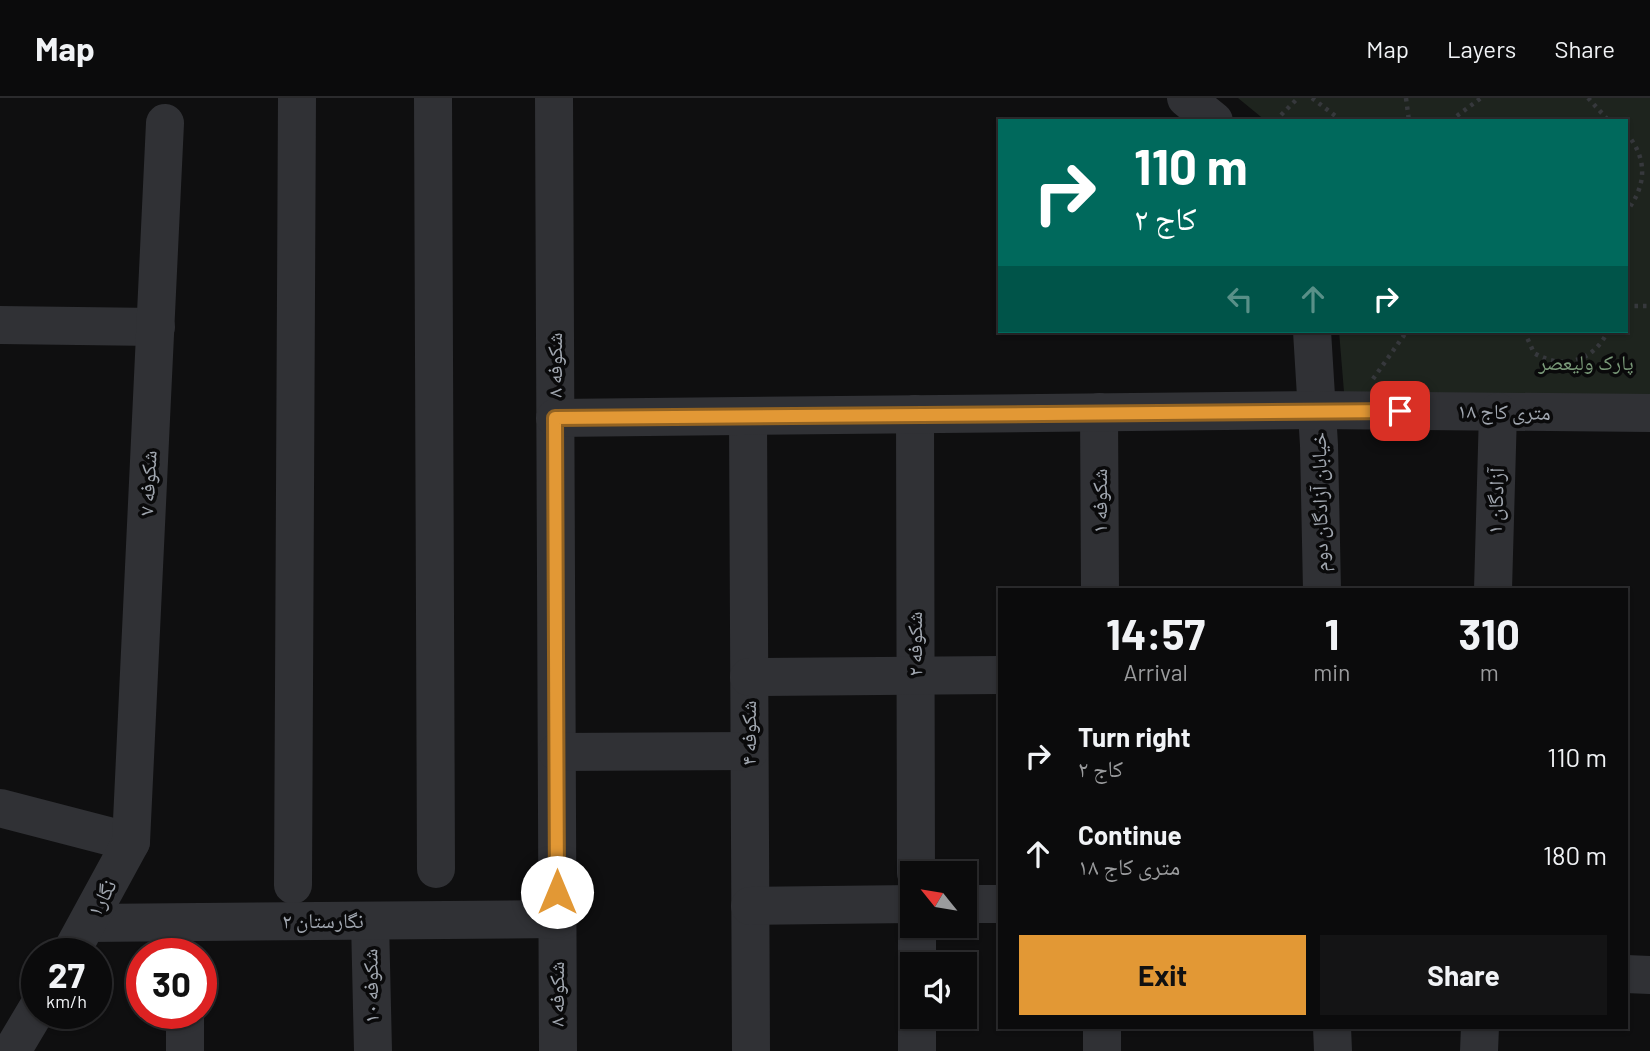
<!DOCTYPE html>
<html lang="en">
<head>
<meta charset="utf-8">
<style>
  body { margin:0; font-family:Barlow,"Noto Naskh Arabic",sans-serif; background:#141415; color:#f1f3f6; height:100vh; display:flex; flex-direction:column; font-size:26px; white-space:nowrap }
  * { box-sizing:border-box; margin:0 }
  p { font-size:23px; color:#9a9b9d }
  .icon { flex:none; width:38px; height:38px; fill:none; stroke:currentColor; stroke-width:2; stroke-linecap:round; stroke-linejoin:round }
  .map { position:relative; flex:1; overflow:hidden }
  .sheet { position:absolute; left:998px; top:490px; width:630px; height:441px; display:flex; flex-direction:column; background:#0b0b0c; border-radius:0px; box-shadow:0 2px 5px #0004,0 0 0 2px #2b2b2d }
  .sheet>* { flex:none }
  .guide { position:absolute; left:998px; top:21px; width:630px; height:214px; border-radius:0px; box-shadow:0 2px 5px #0004,0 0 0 2px #2b2b2d; background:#00695c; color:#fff; overflow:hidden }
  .needle { width:46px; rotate:300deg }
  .controls { position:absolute; left:900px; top:763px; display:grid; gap:14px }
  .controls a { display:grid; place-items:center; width:77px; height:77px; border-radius:0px; background:#0b0b0c; box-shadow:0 2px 5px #0004,0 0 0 2px #2b2b2d; font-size:35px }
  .speed { position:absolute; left:21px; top:840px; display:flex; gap:14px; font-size:35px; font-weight:700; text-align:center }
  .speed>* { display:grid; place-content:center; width:91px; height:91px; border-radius:50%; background:#0b0b0c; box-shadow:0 2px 5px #0004,0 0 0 2px #2b2b2d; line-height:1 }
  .speed small { font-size:18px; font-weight:400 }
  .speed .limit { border:10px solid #d22; background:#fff; color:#111 }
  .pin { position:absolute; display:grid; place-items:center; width:60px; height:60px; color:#fff; margin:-30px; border-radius:14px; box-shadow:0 4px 10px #0006 }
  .me { position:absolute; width:77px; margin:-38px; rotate:0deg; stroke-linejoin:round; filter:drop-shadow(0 0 5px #0008) }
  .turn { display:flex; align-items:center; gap:24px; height:147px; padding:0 21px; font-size:32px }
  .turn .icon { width:91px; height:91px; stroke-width:2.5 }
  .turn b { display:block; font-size:49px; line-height:60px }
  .lanes { display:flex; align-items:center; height:66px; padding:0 21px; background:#0003; justify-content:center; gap:35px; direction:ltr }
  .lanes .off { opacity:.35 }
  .eta { display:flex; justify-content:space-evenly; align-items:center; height:119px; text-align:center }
  .eta b { font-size:42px; font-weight:700; line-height:49px }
  .button { display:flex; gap:14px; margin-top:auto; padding:14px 21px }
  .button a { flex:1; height:80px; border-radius:0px; background:#e29835; color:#111; font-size:28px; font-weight:700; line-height:80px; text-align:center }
  .button a+a { background:#141415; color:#f1f3f6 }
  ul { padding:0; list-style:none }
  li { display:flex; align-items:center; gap:21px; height:98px; padding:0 21px }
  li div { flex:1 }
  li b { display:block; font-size:26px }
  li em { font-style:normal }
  header { display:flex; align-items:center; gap:42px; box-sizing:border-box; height:98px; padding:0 35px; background:#0b0b0c; border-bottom:2px solid #2b2b2d }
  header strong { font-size:33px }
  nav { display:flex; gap:38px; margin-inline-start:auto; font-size:24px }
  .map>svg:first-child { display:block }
</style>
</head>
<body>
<header>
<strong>Map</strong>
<nav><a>Map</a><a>Layers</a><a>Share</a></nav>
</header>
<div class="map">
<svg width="1650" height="953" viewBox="0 0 1650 953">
  <rect width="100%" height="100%" fill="#0f0f10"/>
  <!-- green -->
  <polygon fill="#1e241e" points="1238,0 1650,0 1650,298 1344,294 1339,233 1626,233 1626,23 1266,23"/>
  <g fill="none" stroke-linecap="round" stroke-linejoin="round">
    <!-- path -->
    <g stroke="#36383c" stroke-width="4.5" stroke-dasharray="3.5 5" stroke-linecap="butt">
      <polyline points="1312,0 1342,23"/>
      <polyline points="1406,0 1409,23"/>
      <polyline points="1588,0 1609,23"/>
      <polyline points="1275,23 1298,0"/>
      <polyline points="1450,23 1481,0"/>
      <polyline points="1578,23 1602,23"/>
      <path d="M1626,35C1648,60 1647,88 1626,114"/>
      <polyline points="1626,208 1650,208"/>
      <path d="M1524,233L1534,255C1563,272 1593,264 1608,233"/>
      <polyline points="1373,281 1407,233"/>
    </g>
    <!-- minor -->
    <g stroke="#303135" stroke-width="38">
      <polyline points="433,0 436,771"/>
      <polyline points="554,0 558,953"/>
      <polyline points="1186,0 1214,23"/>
      <polyline points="0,227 156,229"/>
      <polyline points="1312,233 1319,347 1322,492"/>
      <polyline points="1099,314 1100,492"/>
      <polyline points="915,316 916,775"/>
      <polyline points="748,318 751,953"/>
      <polyline points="555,320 1317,312 1650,315"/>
      <polyline points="1493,492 1498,314"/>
      <polyline points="749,579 999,577"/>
      <polyline points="557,654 749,653"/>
      <polyline points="0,710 131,744"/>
      <polyline points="293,787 297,0"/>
      <polyline points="964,806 999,806"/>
      <polyline points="750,808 912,806"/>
      <polyline points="370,823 373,953"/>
      <polyline points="88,825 557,821"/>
      <polyline points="917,828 917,866"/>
      <polyline points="70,856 131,744 165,25"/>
      <polyline points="1626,876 1650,877"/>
      <polyline points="185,915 185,953"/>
      <polyline points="917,919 917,953"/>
      <polyline points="1102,929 1102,953"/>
      <polyline points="1332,929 1333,953"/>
      <polyline points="12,953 37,911"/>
      <polyline points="1479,953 1480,929"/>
    </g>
  </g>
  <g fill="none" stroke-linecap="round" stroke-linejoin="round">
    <defs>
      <polyline id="route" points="557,794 555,320 1400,313"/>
    </defs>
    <!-- route casing -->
    <use href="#route" stroke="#936322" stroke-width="18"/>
    <!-- route -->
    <use href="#route" stroke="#e29835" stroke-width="12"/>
  </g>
  <g text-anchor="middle" stroke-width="7" stroke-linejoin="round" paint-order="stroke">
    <!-- park labels -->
    <g font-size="21" fill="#7a9a79" stroke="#0a0a0b">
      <text x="1586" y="272">پارک ولیعصر</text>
    </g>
    <!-- street labels -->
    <g font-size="21" fill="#a1a7b0" stroke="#0a0a0b">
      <text transform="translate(555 267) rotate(-90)" y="7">شکوفه ۸</text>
      <text transform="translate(1504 314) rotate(1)" y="7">۱۸ متری کاج</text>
      <text transform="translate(148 385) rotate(-87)" y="7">شکوفه ۷</text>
      <text transform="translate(1100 403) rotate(-90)" y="7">شکوفه ۱</text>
      <text transform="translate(1496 403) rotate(-88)" y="7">آزادگان ۱</text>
      <text transform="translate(1320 404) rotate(-91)" y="7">خیابان آزادگان دوم</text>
      <text transform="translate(915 546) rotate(-90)" y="7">شکوفه ۲</text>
      <text transform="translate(749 635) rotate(-90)" y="7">شکوفه ۴</text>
      <text transform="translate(102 800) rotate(-62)" y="7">نگار۱</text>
      <text x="323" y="830">نگارستان ۲</text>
      <text transform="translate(371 888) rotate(-91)" y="7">شکوفه ۱۰</text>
      <text transform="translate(557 896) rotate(-90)" y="7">شکوفه ۸</text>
    </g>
  </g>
</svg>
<div class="controls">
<a><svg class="needle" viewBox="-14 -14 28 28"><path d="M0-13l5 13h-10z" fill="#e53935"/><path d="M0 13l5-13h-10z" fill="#9a9b9d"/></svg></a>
<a><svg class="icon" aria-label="sound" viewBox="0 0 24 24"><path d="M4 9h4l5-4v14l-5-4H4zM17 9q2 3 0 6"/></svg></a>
</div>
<div class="speed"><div>27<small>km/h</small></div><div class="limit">30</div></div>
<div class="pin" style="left:1400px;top:313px;background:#d93025"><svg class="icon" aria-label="arrive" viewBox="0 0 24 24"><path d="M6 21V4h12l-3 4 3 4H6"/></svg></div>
<svg class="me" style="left:557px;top:794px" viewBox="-20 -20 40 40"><circle r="19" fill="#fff"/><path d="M0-13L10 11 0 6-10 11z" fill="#e29835"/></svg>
<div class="guide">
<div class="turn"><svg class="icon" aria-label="right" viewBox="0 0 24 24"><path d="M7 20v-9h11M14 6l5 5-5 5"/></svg><div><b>110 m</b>کاج ۲</div></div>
<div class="lanes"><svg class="icon off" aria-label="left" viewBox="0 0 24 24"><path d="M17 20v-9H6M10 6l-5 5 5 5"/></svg><svg class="icon off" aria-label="ahead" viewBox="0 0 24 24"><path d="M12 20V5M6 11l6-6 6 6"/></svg><svg class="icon" aria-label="right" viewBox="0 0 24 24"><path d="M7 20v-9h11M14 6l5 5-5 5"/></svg></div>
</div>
<section class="sheet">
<div class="eta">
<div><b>14:57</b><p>Arrival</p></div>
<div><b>1</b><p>min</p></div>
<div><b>310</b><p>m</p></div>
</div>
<ul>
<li><svg class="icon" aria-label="right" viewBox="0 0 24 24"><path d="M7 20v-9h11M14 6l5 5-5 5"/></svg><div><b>Turn right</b><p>کاج ۲</p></div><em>110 m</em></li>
<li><svg class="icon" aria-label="ahead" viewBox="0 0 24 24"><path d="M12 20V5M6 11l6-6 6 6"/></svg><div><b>Continue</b><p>۱۸ متری کاج</p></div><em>180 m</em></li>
</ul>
<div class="button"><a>Exit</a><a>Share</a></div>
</section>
</div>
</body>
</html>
